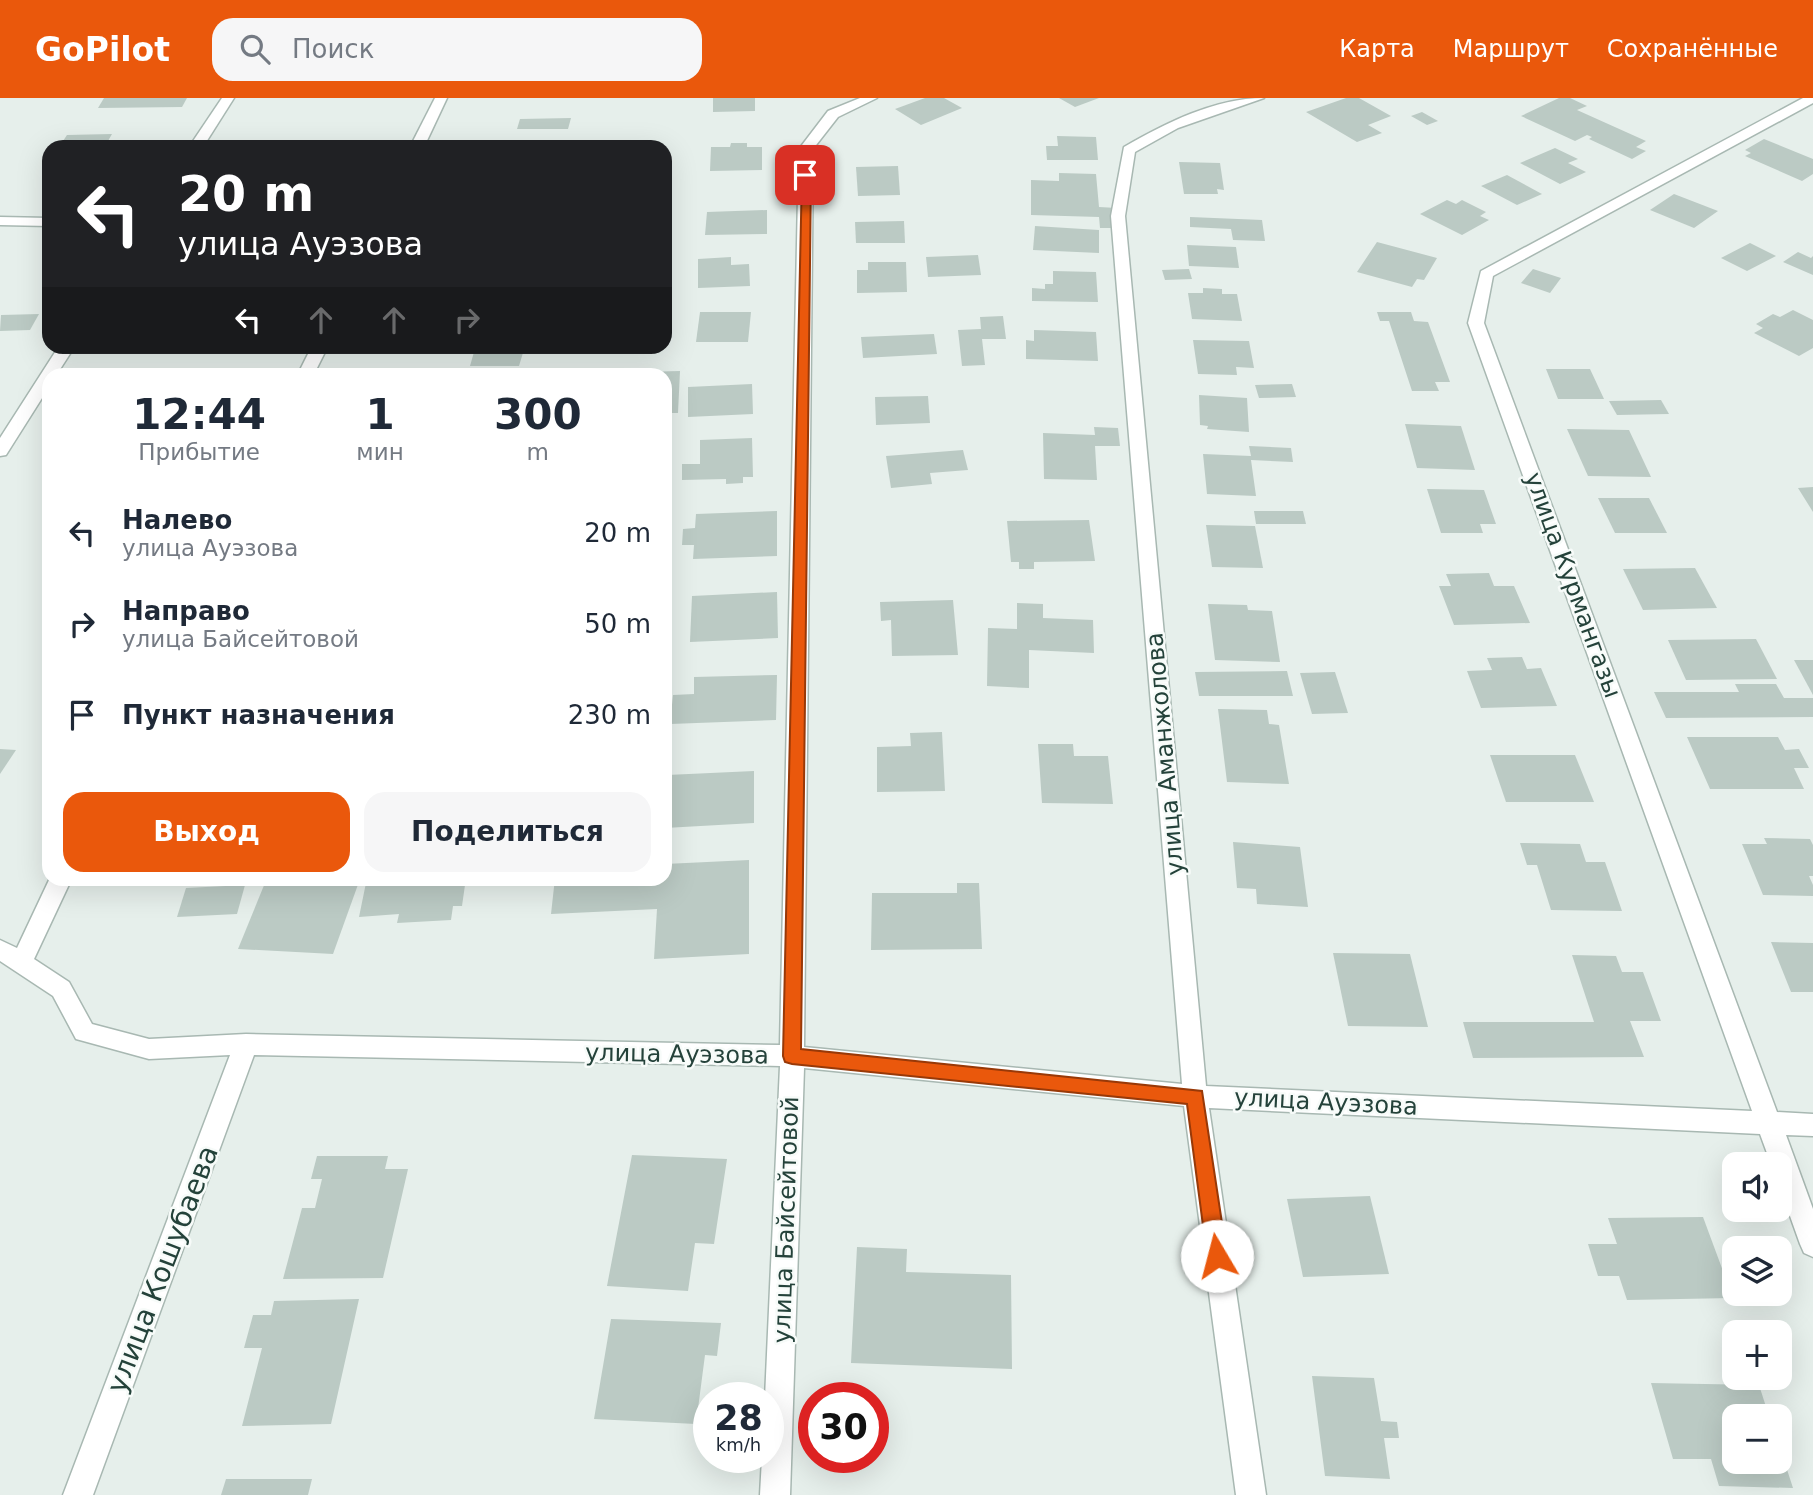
<!DOCTYPE html>
<html lang="ru">
<head>
<meta charset="utf-8">
<style>
  body { margin:0; font-family:"DejaVu Sans",sans-serif; background:#f6f6f7; color:#1f2937; height:100vh; display:flex; flex-direction:column; font-size:26px; white-space:nowrap }
  * { box-sizing:border-box; margin:0 }
  p { font-size:23px; color:#747a83 }
  .icon { flex:none; width:38px; height:38px; fill:none; stroke:currentColor; stroke-width:2; stroke-linecap:round; stroke-linejoin:round }
  .map { position:relative; flex:1; overflow:hidden }
  .drawer { position:absolute; left:42px; top:270px; width:630px; height:518px; display:flex; flex-direction:column; background:#fff; border-radius:21px; box-shadow:0 7px 28px #0002 }
  .drawer>* { flex:none }
  .guide { position:absolute; left:42px; top:42px; width:630px; height:214px; border-radius:21px; box-shadow:0 7px 28px #0002; background:#202124; color:#fff; overflow:hidden }
  .buttons { position:absolute; left:1722px; top:1054px; display:grid; gap:14px }
  .buttons a { display:grid; place-items:center; width:70px; height:70px; border-radius:14px; background:#fff; box-shadow:0 7px 28px #0002; font-size:35px }
  .speed { position:absolute; left:693px; top:1284px; display:flex; gap:14px; font-size:35px; font-weight:700; text-align:center }
  .speed>* { display:grid; place-content:center; width:91px; height:91px; border-radius:50%; background:#fff; box-shadow:0 7px 28px #0002; line-height:1 }
  .speed small { font-size:18px; font-weight:400 }
  .speed .limit { border:10px solid #d22; background:#fff; color:#111 }
  .pin { position:absolute; display:grid; place-items:center; width:60px; height:60px; color:#fff; margin:-30px; border-radius:14px; box-shadow:0 4px 10px #0006 }
  .me { position:absolute; width:77px; margin:-38px; rotate:352deg; stroke-linejoin:round; filter:drop-shadow(0 0 5px #0008) }
  .turn { display:flex; align-items:center; gap:24px; height:147px; padding:0 21px; font-size:32px }
  .turn .icon { width:91px; height:91px; stroke-width:2.5 }
  .turn b { display:block; font-size:49px; line-height:60px }
  .lanes { display:flex; align-items:center; height:66px; padding:0 21px; background:#0003; justify-content:center; gap:35px; direction:ltr }
  .lanes .off { opacity:.35 }
  .eta { display:flex; justify-content:space-evenly; align-items:center; height:119px; text-align:center }
  .eta b { font-size:42px; font-weight:700; line-height:49px }
  .action { display:flex; gap:14px; margin-top:auto; padding:14px 21px }
  .action a { flex:1; height:80px; border-radius:21px; background:#ea580c; color:#fff; font-size:28px; font-weight:700; line-height:80px; text-align:center }
  .action a+a { background:#f6f6f7; color:#1f2937 }
  ul { padding:0; list-style:none }
  li { display:flex; align-items:center; gap:21px; height:91px; padding:0 21px }
  li div { flex:1 }
  li b { display:block; font-size:26px }
  li em { font-style:normal }
  header { display:flex; align-items:center; gap:42px; box-sizing:border-box; height:98px; padding:0 35px; background:#ea580c; color:#fff }
  header strong { font-size:33px }
  nav { display:flex; gap:38px; margin-inline-start:auto; font-size:24px }
  .search { width:490px; height:63px; background:#f6f6f7; display:flex; align-items:center; gap:18px; box-sizing:border-box; padding:0 24px; border-radius:21px; color:#747a83; font-size:26px }
  .map>svg:first-child { display:block }
</style>
</head>
<body>
<header>
<strong>GoPilot</strong>
<div class="search"><svg class="icon" aria-label="search" viewBox="0 0 24 24"><circle cx="10" cy="10" r="6"/><path d="M15 15l6 6"/></svg>Поиск</div>
<nav><a>Карта</a><a>Маршрут</a><a>Сохранённые</a></nav>
</header>
<div class="map">
<svg width="1813" height="1397" viewBox="0 0 1813 1397">
  <rect width="100%" height="100%" fill="#e6efeb"/>
  <!-- building -->
  <g fill="#bbcac4">
    <polygon points="104,0 187,0 182,9 98,10"/>
    <polygon points="713,0 755,0 755,13 713,14"/>
    <polygon points="925,0 944,0 962,10 921,27 895,11"/>
    <polygon points="1059,0 1099,0 1075,9"/>
    <polygon points="1346,0 1359,0 1391,18 1368,27 1382,35 1357,44 1306,14"/>
    <polygon points="1559,0 1570,0 1587,8 1577,12 1646,43 1636,49 1646,53 1632,61 1589,41 1592,39 1587,37 1575,43 1521,18"/>
    <polygon points="1422,14 1438,23 1427,27 1411,18"/>
    <polygon points="571,20 568,31 517,31 520,21"/>
    <polygon points="112,36 108,43 119,43 115,49 59,49 67,37"/>
    <polygon points="1057,38 1096,39 1098,62 1047,62 1046,48 1058,48"/>
    <polygon points="1764,41 1813,61 1813,76 1802,83 1745,58 1751,55 1745,52"/>
    <polygon points="731,45 747,45 747,49 762,49 762,72 710,73 711,49 730,49"/>
    <polygon points="1555,50 1578,61 1568,65 1586,74 1560,86 1520,65"/>
    <polygon points="1179,64 1220,65 1224,92 1217,91 1218,96 1184,96"/>
    <polygon points="898,68 900,97 858,98 856,69"/>
    <polygon points="1059,75 1096,76 1099,109 1117,110 1119,130 1100,130 1099,119 1031,117 1031,82 1059,83"/>
    <polygon points="1507,77 1542,96 1517,107 1481,88"/>
    <polygon points="1674,96 1718,113 1694,130 1650,112"/>
    <polygon points="1447,102 1456,106 1462,102 1486,114 1480,118 1489,122 1462,137 1420,116"/>
    <polygon points="767,112 767,136 705,137 707,114"/>
    <polygon points="1190,119 1262,122 1265,143 1233,142 1231,131 1190,129"/>
    <polygon points="904,123 905,145 856,145 855,124"/>
    <polygon points="1035,128 1099,132 1099,155 1033,152"/>
    <polygon points="1377,144 1437,160 1424,182 1417,181 1412,189 1357,174"/>
    <polygon points="1750,145 1776,158 1747,173 1721,160"/>
    <polygon points="1187,147 1236,149 1239,170 1189,168"/>
    <polygon points="1798,154 1811,160 1813,158 1813,177 1783,164"/>
    <polygon points="978,157 981,177 928,179 926,159"/>
    <polygon points="731,159 731,167 749,166 750,188 698,190 698,161"/>
    <polygon points="868,164 906,164 907,194 857,195 857,172 868,172"/>
    <polygon points="1189,171 1192,181 1165,182 1162,172"/>
    <polygon points="1533,171 1561,180 1550,195 1521,185"/>
    <polygon points="1053,173 1096,174 1098,204 1032,203 1032,190 1045,191 1045,186 1053,186"/>
    <polygon points="1203,190 1222,191 1222,196 1237,196 1242,223 1192,221 1188,195 1203,195"/>
    <polygon points="1793,212 1813,222 1813,250 1799,258 1754,235 1763,230 1756,226 1773,216 1780,219"/>
    <polygon points="700,214 751,214 748,244 696,244"/>
    <polygon points="1377,214 1411,214 1414,223 1428,224 1450,284 1435,284 1439,293 1412,293 1389,223 1380,223"/>
    <polygon points="39,216 30,232 0,233 1,217"/>
    <polygon points="1003,218 1006,241 982,241 985,267 962,268 958,232 981,231 980,219"/>
    <polygon points="1034,232 1096,234 1098,263 1026,261 1026,242 1034,243"/>
    <polygon points="934,236 937,256 863,260 861,239"/>
    <polygon points="1193,242 1249,243 1254,270 1236,269 1237,277 1198,276"/>
    <polygon points="467,248 525,248 519,268 470,268 474,254 465,255"/>
    <polygon points="1546,271 1590,271 1604,301 1558,301"/>
    <polygon points="680,273 678,315 665,315 665,276 640,276 640,274"/>
    <polygon points="752,286 753,316 688,319 688,289"/>
    <polygon points="1292,286 1296,299 1259,300 1255,287"/>
    <polygon points="1199,297 1247,300 1249,334 1207,331 1208,328 1200,327"/>
    <polygon points="928,298 930,325 876,327 875,299"/>
    <polygon points="1661,302 1669,316 1617,317 1609,303"/>
    <polygon points="1405,326 1461,328 1475,372 1417,370"/>
    <polygon points="1094,329 1118,330 1120,348 1095,348 1097,382 1044,381 1043,335 1095,337"/>
    <polygon points="1567,331 1629,332 1651,379 1588,378"/>
    <polygon points="752,340 753,379 743,379 743,385 726,386 726,381 682,382 682,366 700,366 700,342"/>
    <polygon points="1249,348 1291,350 1293,364 1251,362 1256,398 1207,396 1203,356 1251,358"/>
    <polygon points="963,352 968,372 930,375 932,386 891,390 886,358"/>
    <polygon points="1813,389 1813,414 1798,390"/>
    <polygon points="1427,391 1484,392 1496,426 1480,426 1483,435 1441,435"/>
    <polygon points="1598,400 1649,400 1667,435 1615,435"/>
    <polygon points="777,413 777,458 693,461 694,447 682,447 683,431 695,430 696,416"/>
    <polygon points="1254,413 1303,413 1306,426 1256,426"/>
    <polygon points="1089,422 1095,463 1034,464 1034,471 1019,471 1019,464 1011,464 1007,423"/>
    <polygon points="1206,427 1255,428 1263,470 1212,469"/>
    <polygon points="1695,470 1717,510 1643,512 1623,471"/>
    <polygon points="1489,475 1494,488 1514,488 1530,525 1454,527 1439,488 1451,488 1446,476"/>
    <polygon points="777,494 778,540 690,544 692,498"/>
    <polygon points="953,502 958,557 892,558 891,522 881,523 880,504"/>
    <polygon points="1017,505 1043,506 1043,520 1093,522 1094,555 1029,552 1029,590 987,588 988,530 1017,531"/>
    <polygon points="1208,506 1247,507 1248,512 1272,513 1280,564 1215,562"/>
    <polygon points="1756,541 1777,581 1686,582 1668,542"/>
    <polygon points="1522,559 1527,571 1541,570 1557,608 1481,610 1467,573 1492,572 1487,560"/>
    <polygon points="1794,562 1813,562 1813,597"/>
    <polygon points="1287,573 1293,598 1199,598 1195,574"/>
    <polygon points="1335,574 1348,615 1312,616 1300,575"/>
    <polygon points="777,577 776,622 670,626 673,597 694,596 694,579"/>
    <polygon points="1735,586 1776,586 1784,600 1813,600 1813,619 1666,620 1654,594 1739,594"/>
    <polygon points="1218,611 1267,612 1269,626 1279,627 1289,686 1227,684"/>
    <polygon points="942,634 945,693 877,694 877,649 911,648 910,635"/>
    <polygon points="1687,639 1778,639 1785,652 1799,651 1809,670 1794,670 1804,691 1710,691"/>
    <polygon points="1038,646 1073,646 1074,658 1108,658 1113,706 1042,705"/>
    <polygon points="0,651 16,652 0,676"/>
    <polygon points="1490,657 1575,657 1594,704 1506,704"/>
    <polygon points="754,673 754,725 665,730 667,677"/>
    <polygon points="1764,740 1810,741 1813,747 1813,778 1809,778 1813,787 1813,798 1763,797 1742,746 1767,746"/>
    <polygon points="1233,744 1300,749 1308,809 1257,806 1256,791 1237,790"/>
    <polygon points="1520,745 1580,746 1586,764 1605,764 1622,813 1551,812 1537,767 1527,767"/>
    <polygon points="749,762 749,856 654,861 657,811 551,816 555,780 665,780 665,766"/>
    <polygon points="267,780 360,781 333,856 238,851"/>
    <polygon points="367,780 466,780 462,808 453,808 451,822 397,825 399,816 359,819"/>
    <polygon points="957,785 979,785 982,851 871,852 872,795 957,795"/>
    <polygon points="245,787 237,816 177,819 186,790"/>
    <polygon points="1771,844 1813,845 1813,894 1791,894"/>
    <polygon points="1333,855 1410,856 1428,929 1348,928"/>
    <polygon points="1572,857 1616,858 1622,874 1643,874 1661,923 1630,923 1644,959 1473,960 1463,924 1594,924"/>
    <polygon points="632,1057 727,1061 714,1146 695,1145 688,1193 607,1188"/>
    <polygon points="317,1058 388,1058 385,1071 408,1071 383,1180 283,1181 302,1110 315,1110 322,1081 311,1081"/>
    <polygon points="1370,1098 1389,1176 1303,1179 1287,1101"/>
    <polygon points="1703,1119 1733,1200 1627,1202 1619,1178 1598,1178 1588,1146 1617,1146 1608,1120"/>
    <polygon points="857,1149 907,1151 906,1174 1011,1177 1012,1271 851,1265"/>
    <polygon points="359,1201 331,1326 242,1328 262,1250 244,1250 253,1217 271,1217 274,1203"/>
    <polygon points="611,1221 721,1225 717,1258 705,1257 696,1326 594,1321"/>
    <polygon points="1312,1278 1374,1280 1381,1323 1397,1324 1399,1340 1384,1340 1390,1381 1325,1378"/>
    <polygon points="1651,1285 1759,1287 1769,1318 1734,1318 1734,1363 1780,1363 1780,1350 1793,1390 1719,1388 1711,1361 1673,1361"/>
    <polygon points="226,1381 312,1381 308,1397 221,1397"/>
  </g>
  <g fill="none" stroke-linecap="round" stroke-linejoin="round">
    <defs>
      <g id="minor">
        <polygon points="435,0 447,0 424,49 410,49"/>
        <path d="M860,0H877L838,19L813,51L804,949L1182,986L1111,118L1124,49C1166,25 1215,0 1264,0L1178,30L1135,54L1125,118L1206,988L1752,1013L1468,225L1481,173L1803,0H1813V5L1493,178L1484,225L1777,1014L1813,1016V1038L1786,1037L1813,1111V1159L1804,1155L1800,1146L1780,1090V1066H1771L1760,1036L1209,1010L1266,1397H1236L1184,1008L804,970L790,1397H760L762,1360H768V1300H765L780,968L254,957L93,1397H63L230,957L149,961L76,941L53,898L0,863V842L17,850L50,780H72L34,861L69,884L92,926L149,941L246,936L780,947L799,51L828,13Z"/>
        <polygon points="0,119 49,120 49,128 0,127"/>
        <polygon points="312,248 328,248 314,276 298,276"/>
      </g>
      <g id="tertiary">
        <polygon points="222,0 234,0 203,49 189,49"/>
        <polygon points="59,248 75,248 57,276 49,276 49,289 6,357 0,358 0,340"/>
      </g>
    </defs>
    <!-- minor casing -->
    <use href="#minor" stroke="#a8b8b2" stroke-width="3"/>
    <!-- tertiary casing -->
    <use href="#tertiary" stroke="#a8b8b2" stroke-width="3"/>
    <!-- minor -->
    <use href="#minor" fill="#fff" fill-rule="evenodd"/>
    <!-- tertiary -->
    <use href="#tertiary" fill="#fff" fill-rule="evenodd"/>
  </g>
  <!-- route -->
  <polygon fill="#ea580c" stroke="#983908" stroke-width="2" points="802,75 811,77 801,951 1202,993 1227,1158 1225,1165 1217,1167 1210,1165 1207,1158 1187,1006 792,966 785,964 783,958"/>
  <g text-anchor="middle" stroke-width="5" stroke-linejoin="round" paint-order="stroke">
    <!-- street labels -->
    <g font-size="24" fill="#24423a" stroke="#f7fbf9">
      <text transform="translate(1573 487) rotate(70)" y="8">улица Курмангазы</text>
      <text transform="translate(1165 656) rotate(-95)" y="8">улица Аманжолова</text>
      <text transform="translate(677 956) rotate(1)" y="8">улица Ауэзова</text>
      <text transform="translate(1326 1004) rotate(3)" y="8">улица Ауэзова</text>
      <text transform="translate(786 1122) rotate(-88)" y="8">улица Байсейтовой</text>
    </g>
    <!-- near-street labels -->
    <g font-size="28" fill="#24423a" stroke="#f7fbf9">
      <text transform="translate(162 1171) rotate(-69)" y="10">улица Кошубаева</text>
    </g>
  </g>
</svg>
<div class="buttons">
<a><svg class="icon" aria-label="sound" viewBox="0 0 24 24"><path d="M4 9h4l5-4v14l-5-4H4zM17 9q2 3 0 6"/></svg></a>
<a><svg class="icon" aria-label="layers" viewBox="0 0 24 24"><path d="M12 4l9 5-9 5-9-5zM3 14l9 5 9-5"/></svg></a>
<a>+</a>
<a>−</a>
</div>
<div class="speed"><div>28<small>km/h</small></div><div class="limit">30</div></div>
<div class="pin" style="left:805px;top:77px;background:#d93025"><svg class="icon" aria-label="arrive" viewBox="0 0 24 24"><path d="M6 21V4h12l-3 4 3 4H6"/></svg></div>
<svg class="me" style="left:1217px;top:1158px" viewBox="-20 -20 40 40"><circle r="19" fill="#fff"/><path d="M0-13L10 11 0 6-10 11z" fill="#ea580c"/></svg>
<div class="guide">
<div class="turn"><svg class="icon" aria-label="left" viewBox="0 0 24 24"><path d="M17 20v-9H6M10 6l-5 5 5 5"/></svg><div><b>20 m</b>улица Ауэзова</div></div>
<div class="lanes"><svg class="icon" aria-label="left" viewBox="0 0 24 24"><path d="M17 20v-9H6M10 6l-5 5 5 5"/></svg><svg class="icon off" aria-label="ahead" viewBox="0 0 24 24"><path d="M12 20V5M6 11l6-6 6 6"/></svg><svg class="icon off" aria-label="ahead" viewBox="0 0 24 24"><path d="M12 20V5M6 11l6-6 6 6"/></svg><svg class="icon off" aria-label="right" viewBox="0 0 24 24"><path d="M7 20v-9h11M14 6l5 5-5 5"/></svg></div>
</div>
<section class="drawer">
<div class="eta">
<div><b>12:44</b><p>Прибытие</p></div>
<div><b>1</b><p>мин</p></div>
<div><b>300</b><p>m</p></div>
</div>
<ul>
<li><svg class="icon" aria-label="left" viewBox="0 0 24 24"><path d="M17 20v-9H6M10 6l-5 5 5 5"/></svg><div><b>Налево</b><p>улица Ауэзова</p></div><em>20 m</em></li>
<li><svg class="icon" aria-label="right" viewBox="0 0 24 24"><path d="M7 20v-9h11M14 6l5 5-5 5"/></svg><div><b>Направо</b><p>улица Байсейтовой</p></div><em>50 m</em></li>
<li><svg class="icon" aria-label="arrive" viewBox="0 0 24 24"><path d="M6 21V4h12l-3 4 3 4H6"/></svg><div><b>Пункт назначения</b></div><em>230 m</em></li>
</ul>
<div class="action"><a>Выход</a><a>Поделиться</a></div>
</section>
</div>
</body>
</html>
